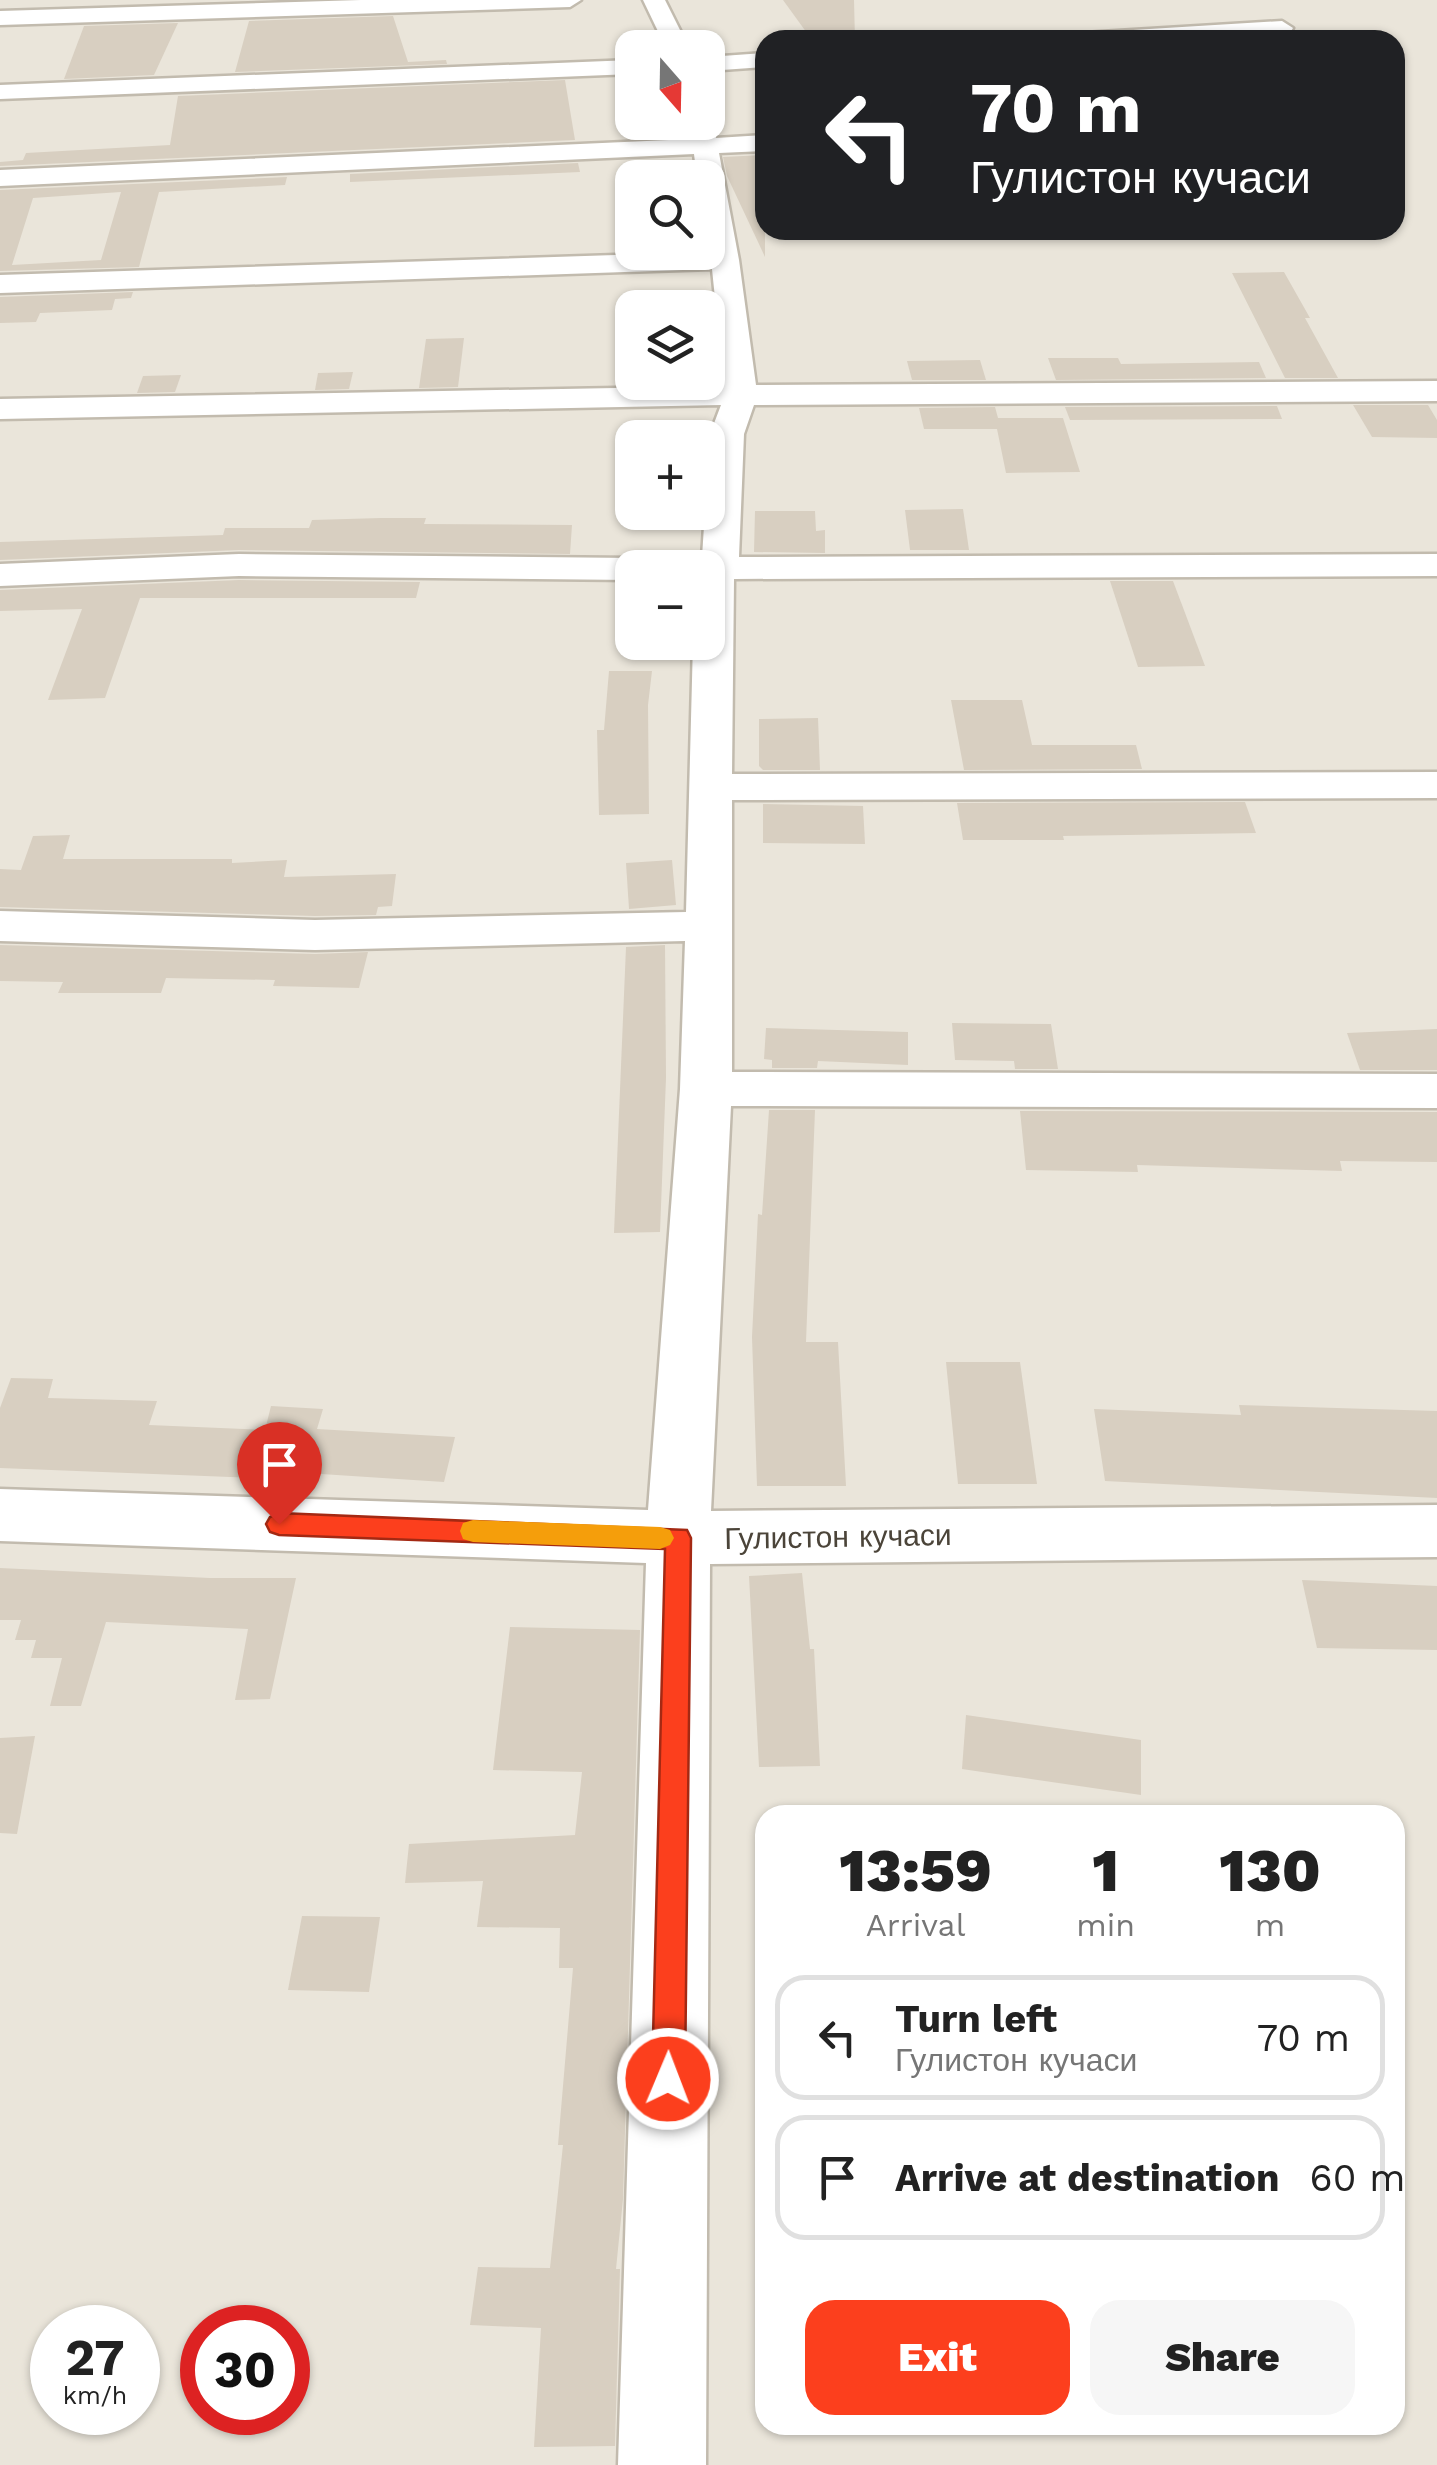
<!DOCTYPE html>
<html lang="en">
<head>
<meta charset="utf-8">
<style>
  body { margin:0; font-family:"Work Sans",sans-serif; background:#f6f6f6; color:#222; height:100vh; display:flex; flex-direction:column; font-size:38px; white-space:nowrap }
  * { box-sizing:border-box; margin:0 }
  p { font-size:32px; color:#767676 }
  .icon { flex:none; width:55px; height:55px; fill:none; stroke:currentColor; stroke-width:2; stroke-linecap:round; stroke-linejoin:round }
  .map { position:relative; flex:1; overflow:hidden }
  .details { position:absolute; left:755px; top:1805px; width:650px; height:630px; display:flex; flex-direction:column; background:#fff; border-radius:30px; box-shadow:0 2px 8px #0004 }
  .details>* { flex:none }
  .hud { position:absolute; left:755px; top:30px; width:650px; height:210px; border-radius:30px; box-shadow:0 2px 8px #0004; background:#202124; color:#fff; overflow:hidden }
  .needle { width:65px; rotate:160deg }
  .tools { position:absolute; left:615px; top:30px; display:grid; gap:20px }
  .tools a { display:grid; place-items:center; width:110px; height:110px; border-radius:20px; background:#fff; box-shadow:0 2px 8px #0004; font-size:50px }
  .speed { position:absolute; left:30px; top:2305px; display:flex; gap:20px; font-size:50px; font-weight:700; text-align:center }
  .speed>* { display:grid; place-content:center; width:130px; height:130px; border-radius:50%; background:#fff; box-shadow:0 2px 8px #0004; line-height:1 }
  .speed small { font-size:25px; font-weight:400 }
  .speed .limit { border:15px solid #d22; background:#fff; color:#111 }
  .pin { position:absolute; display:grid; place-items:center; width:85px; height:85px; color:#fff; margin:-102px -42px; border-radius:50% 50% 50% 0; rotate:-45deg; box-shadow:0 0 10px #0007 }
  .pin .icon { rotate:45deg }
  .me { position:absolute; width:110px; margin:-55px; rotate:1deg; stroke-linejoin:round; filter:drop-shadow(0 0 8px #0008) }
  .turn { display:flex; align-items:center; gap:35px; height:210px; padding:0 50px; font-size:45px }
  .turn .icon { width:130px; height:130px; stroke-width:2.5 }
  .turn b { display:block; font-size:70px; line-height:85px }
  .eta { display:flex; justify-content:space-evenly; align-items:center; height:170px; text-align:center }
  .eta b { font-size:60px; font-weight:800; line-height:70px }
  .cta { display:flex; gap:20px; margin-top:auto; padding:20px 50px }
  .cta a { flex:1; height:115px; border-radius:30px; background:#fc3f1d; color:#fff; font-size:40px; font-weight:800; line-height:115px; text-align:center }
  .cta a+a { background:#f6f6f6; color:#222 }
  ul { padding:0; list-style:none }
  li { display:flex; align-items:center; gap:30px; height:125px; margin:0 20px 15px; padding:0 30px; border:5px solid #e0e0e0; border-radius:30px }
  li div { flex:1 }
  li b { display:block; font-size:38px }
  li em { font-style:normal }
  .map>svg:first-child { display:block }
</style>
</head>
<body>
<div class="map">
<svg width="1437" height="2465" viewBox="0 0 1437 2465">
  <rect width="100%" height="100%" fill="#f6f3ec"/>
  <!-- residential -->
  <path fill="#eae5da" fill-rule="evenodd" d="M0,0H1437V2465H0ZM765,40H1395V230H765ZM632,48H708V122H632ZM632,178H708V252H632ZM632,308H708V382H632ZM632,438H708V512H632ZM632,568H708V642H632ZM765,1815H1395V2425H765ZM52,2328H138V2412H52ZM202,2328H288V2412H202Z"/>
  <!-- building -->
  <g fill="#d8cfc1" fill-rule="evenodd">
    <polygon points="783,0 854,0 855,40 812,40"/>
    <polygon points="393,16 408,62 446,60 447,64 235,72 249,21"/>
    <polygon points="178,23 154,75 64,79 84,26"/>
    <polygon points="565,80 575,140 0,166 0,162 23,160 26,153 170,145 178,96"/>
    <polygon points="765,155 765,257 727,176 723,157"/>
    <polygon points="578,163 580,172 350,182 350,174"/>
    <path d="M287,177L285,185L159,192L139,267L0,271V190ZM121,192L101,260L12,265L33,198Z"/>
    <polygon points="1284,272 1310,318 1305,318 1338,378 1285,378 1232,273"/>
    <polygon points="133,292 131,298 115,299 112,310 40,313 36,322 0,323 0,297"/>
    <polygon points="464,338 458,387 419,388 426,339"/>
    <polygon points="1048,358 1118,358 1121,364 1259,362 1266,378 1056,380"/>
    <polygon points="980,360 986,380 912,380 907,361"/>
    <polygon points="353,372 349,389 315,390 318,373"/>
    <polygon points="181,375 175,392 137,393 143,376"/>
    <polygon points="1353,405 1428,405 1437,420 1437,438 1372,437"/>
    <polygon points="1277,406 1282,419 1070,420 1065,407"/>
    <polygon points="995,407 998,418 1063,418 1080,472 1006,473 997,429 924,429 919,408"/>
    <polygon points="963,509 969,550 910,550 905,510"/>
    <polygon points="755,511 815,511 816,531 825,530 825,553 754,552"/>
    <polygon points="381,518 426,518 424,524 572,525 570,554 239,550 0,560 0,542 223,535 225,528 309,528 312,520"/>
    <polygon points="239,580 420,582 416,598 140,598 105,698 48,700 82,609 0,611 0,590"/>
    <polygon points="1110,581 1173,581 1205,666 1138,667"/>
    <polygon points="609,671 652,671 648,705 649,814 599,815 597,730 604,730"/>
    <polygon points="951,700 1022,700 1032,745 1136,745 1142,769 964,770"/>
    <polygon points="818,718 820,770 763,770 759,766 759,719"/>
    <polygon points="1245,802 1256,833 1063,836 1064,840 963,840 957,803"/>
    <polygon points="763,804 863,806 865,844 763,843"/>
    <polygon points="70,835 63,859 232,859 232,863 287,860 284,877 396,874 392,906 378,907 376,915 315,916 0,907 0,869 21,870 33,836"/>
    <polygon points="672,860 676,905 629,909 626,863"/>
    <polygon points="0,945 315,954 368,952 359,988 273,986 275,980 166,978 161,993 58,993 63,982 0,981"/>
    <polygon points="665,945 666,1078 660,1232 614,1233 626,947"/>
    <polygon points="952,1023 1051,1024 1058,1069 1015,1069 1014,1061 955,1060"/>
    <polygon points="766,1028 908,1032 908,1065 818,1061 817,1068 772,1068 772,1060 764,1059"/>
    <polygon points="1437,1029 1437,1070 1360,1070 1347,1033"/>
    <polygon points="769,1110 815,1110 806,1342 838,1342 846,1486 757,1486 752,1337 758,1214 762,1215"/>
    <polygon points="1020,1111 1437,1112 1437,1162 1340,1161 1342,1171 1137,1165 1138,1172 1026,1170"/>
    <polygon points="946,1362 1020,1362 1037,1484 958,1484"/>
    <polygon points="11,1378 53,1379 48,1398 157,1401 149,1425 265,1430 271,1406 323,1409 317,1429 455,1437 444,1482 306,1473 304,1480 0,1468 0,1408"/>
    <polygon points="1239,1405 1437,1411 1437,1498 1105,1481 1094,1409 1241,1415"/>
    <polygon points="0,1568 210,1578 296,1578 270,1699 235,1700 248,1629 106,1622 81,1706 50,1706 62,1658 31,1658 36,1640 15,1640 21,1620 0,1620"/>
    <polygon points="802,1573 810,1649 814,1649 820,1766 759,1767 749,1576"/>
    <polygon points="1302,1580 1437,1586 1437,1650 1317,1648"/>
    <polygon points="510,1627 640,1630 623,2199 616,2269 620,2269 615,2446 534,2447 541,2328 470,2325 478,2267 550,2268 563,2145 558,2145 573,1968 559,1968 560,1928 477,1927 483,1881 405,1883 409,1844 575,1835 582,1772 493,1770"/>
    <polygon points="966,1715 1141,1740 1141,1795 962,1769"/>
    <polygon points="35,1736 17,1834 0,1833 0,1738"/>
    <polygon points="302,1916 380,1917 369,1992 288,1990"/>
  </g>
  <g fill="none" stroke-linecap="round" stroke-linejoin="round">
    <defs>
      <g id="minor">
        <polygon points="361,0 581,0 570,7 0,25 0,11"/>
        <polygon points="643,0 665,0 689,48 666,48"/>
        <polygon points="1282,21 1293,28 1290,33 1196,40 1073,40 1084,33"/>
        <polygon points="765,53 765,67 708,71 708,57"/>
        <polygon points="632,60 632,74 0,99 0,85"/>
        <polygon points="708,116 714,122 716,138 765,135 765,151 719,153 739,260 756,385 1437,381 1437,401 754,405 744,434 739,557 1437,554 1437,576 734,579 732,774 1437,772 1437,798 732,800 732,1072 1437,1074 1437,1108 731,1106 711,1511 1437,1505 1437,1557 710,1564 706,2465 618,2465 646,1563 0,1541 0,1489 648,1510 680,1089 685,941 315,950 0,941 0,911 315,920 686,912 693,642 708,642 708,568 650,568 655,560 702,557 710,434 721,405 0,419 0,399 724,386 712,269 0,293 0,275 708,252 708,178 697,178 694,154 0,186 0,170 691,139 689,122 708,122"/>
        <polygon points="239,554 632,558 645,561 650,568 632,568 632,580 239,576 0,586 0,564"/>
      </g>
    </defs>
    <!-- minor casing -->
    <use href="#minor" stroke="#c2bbae" stroke-width="5"/>
    <!-- minor -->
    <use href="#minor" fill="#fff" fill-rule="evenodd"/>
  </g>
  <!-- route -->
  <polygon fill="#fc3f1d" stroke="#a42913" stroke-width="2.5" points="279,1513 687,1530 691,1538 685,2079 680,2090 668,2095 657,2090 652,2079 665,1549 279,1535 270,1532 266,1524 270,1517"/>
  <!-- slow -->
  <polygon fill="#f59e0b" points="473,1520 660,1527 670,1530 674,1538 670,1545 660,1549 473,1542 463,1539 460,1531 463,1523"/>
  <g text-anchor="middle" stroke-width="8" stroke-linejoin="round" paint-order="stroke">
    <!-- street labels -->
    <g font-size="30" fill="#4b4439" stroke="#fff">
      <text transform="translate(838 1537) rotate(-1)" y="10">Гулистон кучаси</text>
    </g>
  </g>
</svg>
<div class="tools">
<a><svg class="needle" viewBox="-14 -14 28 28"><path d="M0-13l5 13h-10z" fill="#e53935"/><path d="M0 13l5-13h-10z" fill="#767676"/></svg></a>
<a><svg class="icon" aria-label="search" viewBox="0 0 24 24"><circle cx="10" cy="10" r="6"/><path d="M15 15l6 6"/></svg></a>
<a><svg class="icon" aria-label="layers" viewBox="0 0 24 24"><path d="M12 4l9 5-9 5-9-5zM3 14l9 5 9-5"/></svg></a>
<a>+</a>
<a>−</a>
</div>
<div class="speed"><div>27<small>km/h</small></div><div class="limit">30</div></div>
<div class="pin" style="left:279px;top:1524px;background:#d93025"><svg class="icon" aria-label="arrive" viewBox="0 0 24 24"><path d="M6 21V4h12l-3 4 3 4H6"/></svg></div>
<svg class="me" style="left:668px;top:2079px" viewBox="-20 -20 40 40"><circle r="17" fill="#fc3f1d" stroke="#fff" stroke-width="3"/><path d="M0-11L8 9 0 5-8 9z" fill="#fff"/></svg>
<div class="hud">
<div class="turn"><svg class="icon" aria-label="left" viewBox="0 0 24 24"><path d="M17 20v-9H6M10 6l-5 5 5 5"/></svg><div><b>70 m</b>Гулистон кучаси</div></div>
</div>
<section class="details">
<div class="eta">
<div><b>13:59</b><p>Arrival</p></div>
<div><b>1</b><p>min</p></div>
<div><b>130</b><p>m</p></div>
</div>
<ul>
<li><svg class="icon" aria-label="left" viewBox="0 0 24 24"><path d="M17 20v-9H6M10 6l-5 5 5 5"/></svg><div><b>Turn left</b><p>Гулистон кучаси</p></div><em>70 m</em></li>
<li><svg class="icon" aria-label="arrive" viewBox="0 0 24 24"><path d="M6 21V4h12l-3 4 3 4H6"/></svg><div><b>Arrive at destination</b></div><em>60 m</em></li>
</ul>
<div class="cta"><a>Exit</a><a>Share</a></div>
</section>
</div>
</body>
</html>
